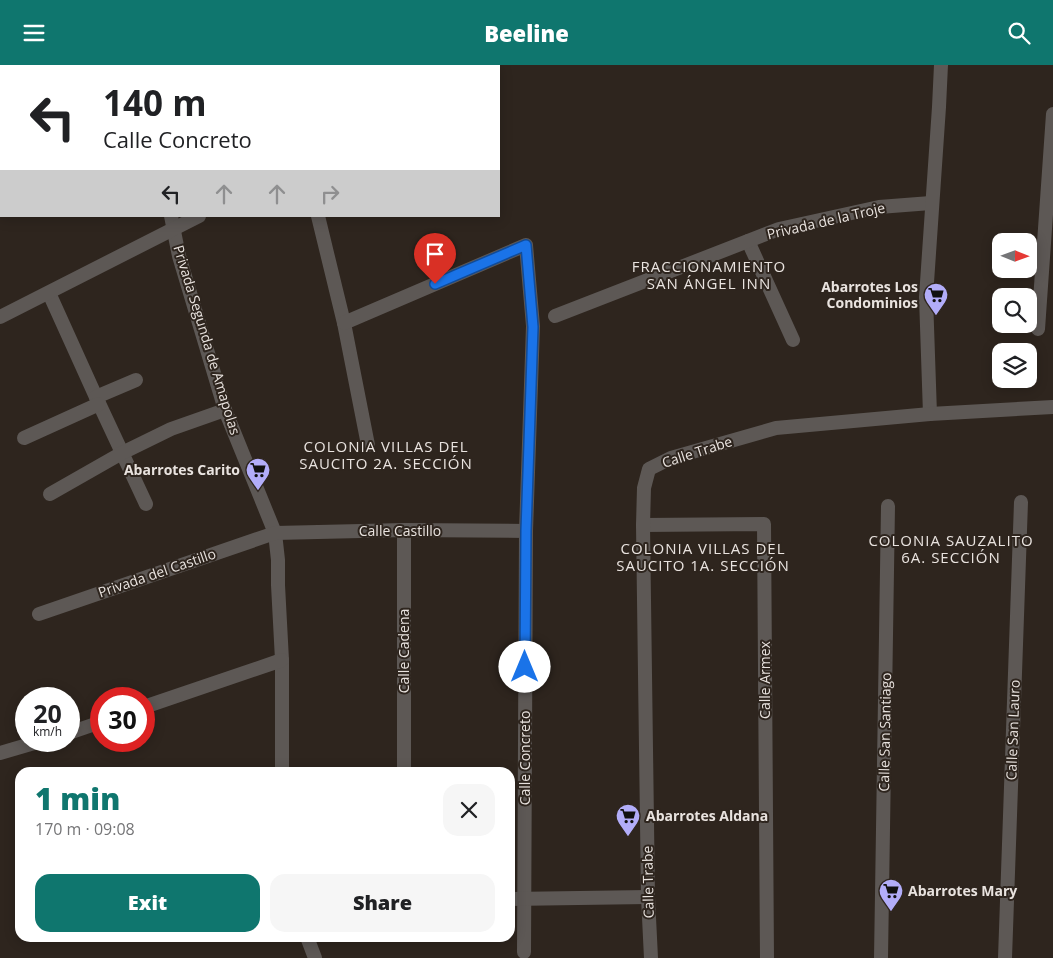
<!DOCTYPE html>
<html lang="en">
<head>
<meta charset="utf-8">
<style>
  body { margin:0; font-family:"Open Sans",sans-serif; background:#f6f6f6; color:#202124; height:100vh; display:flex; flex-direction:column; font-size:19px; white-space:nowrap }
  * { box-sizing:border-box; margin:0 }
  p { font-size:16px; color:#757577 }
  .icon { flex:none; width:28px; height:28px; fill:none; stroke:currentColor; stroke-width:2; stroke-linecap:round; stroke-linejoin:round }
  .map { position:relative; flex:1; overflow:hidden }
  .sheet { position:absolute; left:15px; top:702px; width:500px; height:175px; display:flex; flex-direction:column; background:#fff; border-radius:15px; box-shadow:0 2px 12px #0003 }
  .sheet>* { flex:none }
  .banner { position:absolute; left:0px; top:0px; width:500px; height:152px; box-shadow:0 2px 12px #0003; background:#fff; color:#202124; overflow:hidden }
  .needle { width:32px; rotate:91deg }
  .controls { position:absolute; left:992px; top:168px; display:grid; gap:10px }
  .controls a { display:grid; place-items:center; width:45px; height:45px; border-radius:10px; background:#fff; box-shadow:0 2px 12px #0003; font-size:25px }
  .speed { position:absolute; left:15px; top:622px; display:flex; gap:10px; font-size:25px; font-weight:700; text-align:center }
  .speed>* { display:grid; place-content:center; width:65px; height:65px; border-radius:50%; background:#fff; box-shadow:0 2px 12px #0003; line-height:1 }
  .speed small { font-size:12px; font-weight:400 }
  .speed .limit { border:8px solid #d22; background:#fff; color:#111 }
  .pin { position:absolute; display:grid; place-items:center; width:42px; height:42px; color:#fff; margin:-51px -21px; border-radius:50% 50% 50% 0; rotate:-45deg; box-shadow:0 0 5px #0007 }
  .pin .icon { rotate:45deg }
  .me { position:absolute; width:55px; margin:-28px; rotate:0deg; stroke-linejoin:round; filter:drop-shadow(0 0 4px #0008) }
  .turn { display:flex; align-items:center; gap:18px; height:105px; padding:0 20px; font-size:22px }
  .turn .icon { width:65px; height:65px; stroke-width:2.5 }
  .turn b { display:block; font-size:35px; line-height:42px }
  .lanes { display:flex; align-items:center; height:48px; padding:0 20px; background:#0003; justify-content:center; gap:25px; direction:ltr }
  .lanes .off { opacity:.35 }
  .round { display:grid; place-items:center; flex:none; width:52px; height:52px; border-radius:15px; background:#f6f6f6 }
  .overview { display:flex; align-items:center; justify-content:space-between; height:85px; padding:0 20px }
  h1 { font-size:30px; font-weight:800; line-height:38px; color:#0f766e }
  .action { display:flex; gap:10px; margin-top:auto; padding:10px 20px }
  .action a { flex:1; height:58px; border-radius:15px; background:#0f766e; color:#fff; font-size:20px; font-weight:800; line-height:58px; text-align:center }
  .action a+a { background:#f6f6f6; color:#202124 }
  header { display:flex; justify-content:space-between; align-items:center; height:65px; padding:0 20px; background:#0f766e; color:#fff; font-size:22px; font-weight:800 }
  .map>svg:first-child { display:block }
</style>
</head>
<body>
<header><svg class="icon" aria-label="menu" viewBox="0 0 24 24"><path d="M4 6h16M4 12h16M4 18h16"/></svg>Beeline<svg class="icon" aria-label="search" viewBox="0 0 24 24"><circle cx="10" cy="10" r="6"/><path d="M15 15l6 6"/></svg></header>
<div class="map">
<svg width="1053" height="893" viewBox="0 0 1053 893">
  <rect width="100%" height="100%" fill="#2e251e"/>
  <g fill="none" stroke-linecap="round" stroke-linejoin="round">
    <!-- minor -->
    <g stroke="#5d5855" stroke-width="14">
      <polyline points="111,0 112,1"/>
      <polyline points="307,0 307,1"/>
      <polyline points="450,0 451,1"/>
      <polyline points="487,1 489,0"/>
      <polyline points="0,59 1,59"/>
      <polyline points="171,151 179,191 225,345 275,468 278,495 278,520 282,595 282,708"/>
      <polyline points="318,151 344,258 368,380"/>
      <polyline points="748,176 793,275"/>
      <polyline points="49,228 96,332 146,439"/>
      <polyline points="555,251 779,164 879,142 931,138"/>
      <polyline points="0,252 199,151"/>
      <polyline points="344,258 526,180 533,261 526,466 524,887"/>
      <polyline points="1038,264 1053,49"/>
      <polyline points="96,332 136,315"/>
      <polyline points="930,349 926,232 939,42 941,0"/>
      <polyline points="24,373 99,339"/>
      <polyline points="50,429 122,388 171,364 225,345"/>
      <polyline points="643,460 764,459 767,893"/>
      <polyline points="39,549 275,468 404,465 526,466"/>
      <polyline points="144,642 282,595"/>
      <polyline points="69,668 101,657"/>
      <polyline points="0,688 41,676"/>
      <polyline points="404,708 404,465"/>
      <polyline points="510,834 648,832"/>
      <polyline points="307,872 315,893"/>
      <polyline points="651,893 648,832 643,460 644,423 649,404 671,393 776,363 930,349 1053,342"/>
      <polyline points="881,893 888,441"/>
      <polyline points="1005,893 1021,437"/>
    </g>
  </g>
  <g fill="none" stroke-linecap="round" stroke-linejoin="round">
    <defs>
      <polyline id="route" points="435,219 526,180 533,262 526,466 525,602"/>
    </defs>
    <!-- route casing -->
    <use href="#route" stroke="#114b97" stroke-width="12"/>
    <!-- route -->
    <use href="#route" stroke="#1a73e8" stroke-width="9"/>
  </g>
  <!-- icons -->
  <defs>
    <symbol id="supermarket-pin" viewBox="-11 -11 22 30"><path d="M0 17L-7.5 6A9.5 9.5 0 1 1 7.5 6Z" fill="#b2adf9" stroke="#2e251e"/><path d="M-6-5.5h2.5l.6 2H6L4.5 2H-2.5L-4.4-4H-6ZM-1.5 3.2a1.3 1.3 0 1 0 .1 0ZM3 3.2a1.3 1.3 0 1 0 .1 0Z" fill="#111"/></symbol>
  </defs>
  <g fill-rule="evenodd">
    <use href="#supermarket-pin" x="922" y="216" width="28" height="38"/>
    <use href="#supermarket-pin" x="244" y="391" width="28" height="38"/>
    <use href="#supermarket-pin" x="614" y="737" width="28" height="38"/>
    <use href="#supermarket-pin" x="877" y="812" width="28" height="38"/>
  </g>
  <g text-anchor="middle" stroke-width="4" stroke-linejoin="round" paint-order="stroke">
    <!-- street labels -->
    <g font-size="14" fill="#e9e3df" stroke="#2e251e">
      <text transform="translate(826 156) rotate(-13)" y="5">Privada de la Troje</text>
      <text transform="translate(207 275) rotate(73)" y="5">Privada Segunda de Amapolas</text>
      <text transform="translate(697 387) rotate(-18)" y="5">Calle Trabe</text>
      <text x="400" y="471">Calle Castillo</text>
      <text transform="translate(157 508) rotate(-19)" y="5">Privada del Castillo</text>
      <text transform="translate(404 586) rotate(-90)" y="5">Calle Cadena</text>
      <text transform="translate(765 615) rotate(-90)" y="5">Calle Armex</text>
      <text transform="translate(1013 665) rotate(-88)" y="5">Calle San Lauro</text>
      <text transform="translate(885 667) rotate(-89)" y="5">Calle San Santiago</text>
      <text transform="translate(525 693) rotate(-90)" y="5">Calle Concreto</text>
      <text transform="translate(648 817) rotate(-91)" y="5">Calle Trabe</text>
    </g>
    <!-- poi labels -->
    <g font-size="14" font-weight="bold" fill="#e9e3df" stroke="#2e251e" text-anchor="end">
      <text x="918" y="227">Abarrotes Los<tspan x="918" dy="16">Condominios</tspan></text>
      <text x="240" y="410">Abarrotes Carito</text>
      <text x="646" y="756" text-anchor="start">Abarrotes Aldana</text>
      <text x="908" y="831" text-anchor="start">Abarrotes Mary</text>
    </g>
    <!-- neighbourhood labels -->
    <g font-size="15" letter-spacing="1" fill="#e9e3df" stroke="#2e251e">
      <text x="709" y="207">FRACCIONAMIENTO<tspan x="709" dy="17">SAN ÁNGEL INN</tspan></text>
      <text x="386" y="387">COLONIA VILLAS DEL<tspan x="386" dy="17">SAUCITO 2A. SECCIÓN</tspan></text>
      <text x="951" y="481">COLONIA SAUZALITO<tspan x="951" dy="17">6A. SECCIÓN</tspan></text>
      <text x="703" y="489">COLONIA VILLAS DEL<tspan x="703" dy="17">SAUCITO 1A. SECCIÓN</tspan></text>
    </g>
  </g>
</svg>
<div class="controls">
<a><svg class="needle" viewBox="-14 -14 28 28"><path d="M0-13l5 13h-10z" fill="#e53935"/><path d="M0 13l5-13h-10z" fill="#757577"/></svg></a>
<a><svg class="icon" aria-label="search" viewBox="0 0 24 24"><circle cx="10" cy="10" r="6"/><path d="M15 15l6 6"/></svg></a>
<a><svg class="icon" aria-label="layers" viewBox="0 0 24 24"><path d="M12 4l9 5-9 5-9-5zM3 14l9 5 9-5"/></svg></a>
</div>
<div class="speed"><div>20<small>km/h</small></div><div class="limit">30</div></div>
<div class="pin" style="left:435px;top:219px;background:#d93025"><svg class="icon" aria-label="arrive" viewBox="0 0 24 24"><path d="M6 21V4h12l-3 4 3 4H6"/></svg></div>
<svg class="me" style="left:525px;top:602px" viewBox="-20 -20 40 40"><circle r="19" fill="#fff"/><path d="M0-13L10 11 0 6-10 11z" fill="#1a73e8"/></svg>
<div class="banner">
<div class="turn"><svg class="icon" aria-label="left" viewBox="0 0 24 24"><path d="M17 20v-9H6M10 6l-5 5 5 5"/></svg><div><b>140 m</b>Calle Concreto</div></div>
<div class="lanes"><svg class="icon" aria-label="left" viewBox="0 0 24 24"><path d="M17 20v-9H6M10 6l-5 5 5 5"/></svg><svg class="icon off" aria-label="ahead" viewBox="0 0 24 24"><path d="M12 20V5M6 11l6-6 6 6"/></svg><svg class="icon off" aria-label="ahead" viewBox="0 0 24 24"><path d="M12 20V5M6 11l6-6 6 6"/></svg><svg class="icon off" aria-label="right" viewBox="0 0 24 24"><path d="M7 20v-9h11M14 6l5 5-5 5"/></svg></div>
</div>
<section class="sheet">
<div class="overview"><div><h1>1 min</h1><p>170 m · 09:08</p></div><a class="round"><svg class="icon" aria-label="close" viewBox="0 0 24 24"><path d="M6 6l12 12M18 6L6 18"/></svg></a></div>
<div class="action"><a>Exit</a><a>Share</a></div>
</section>
</div>
</body>
</html>
